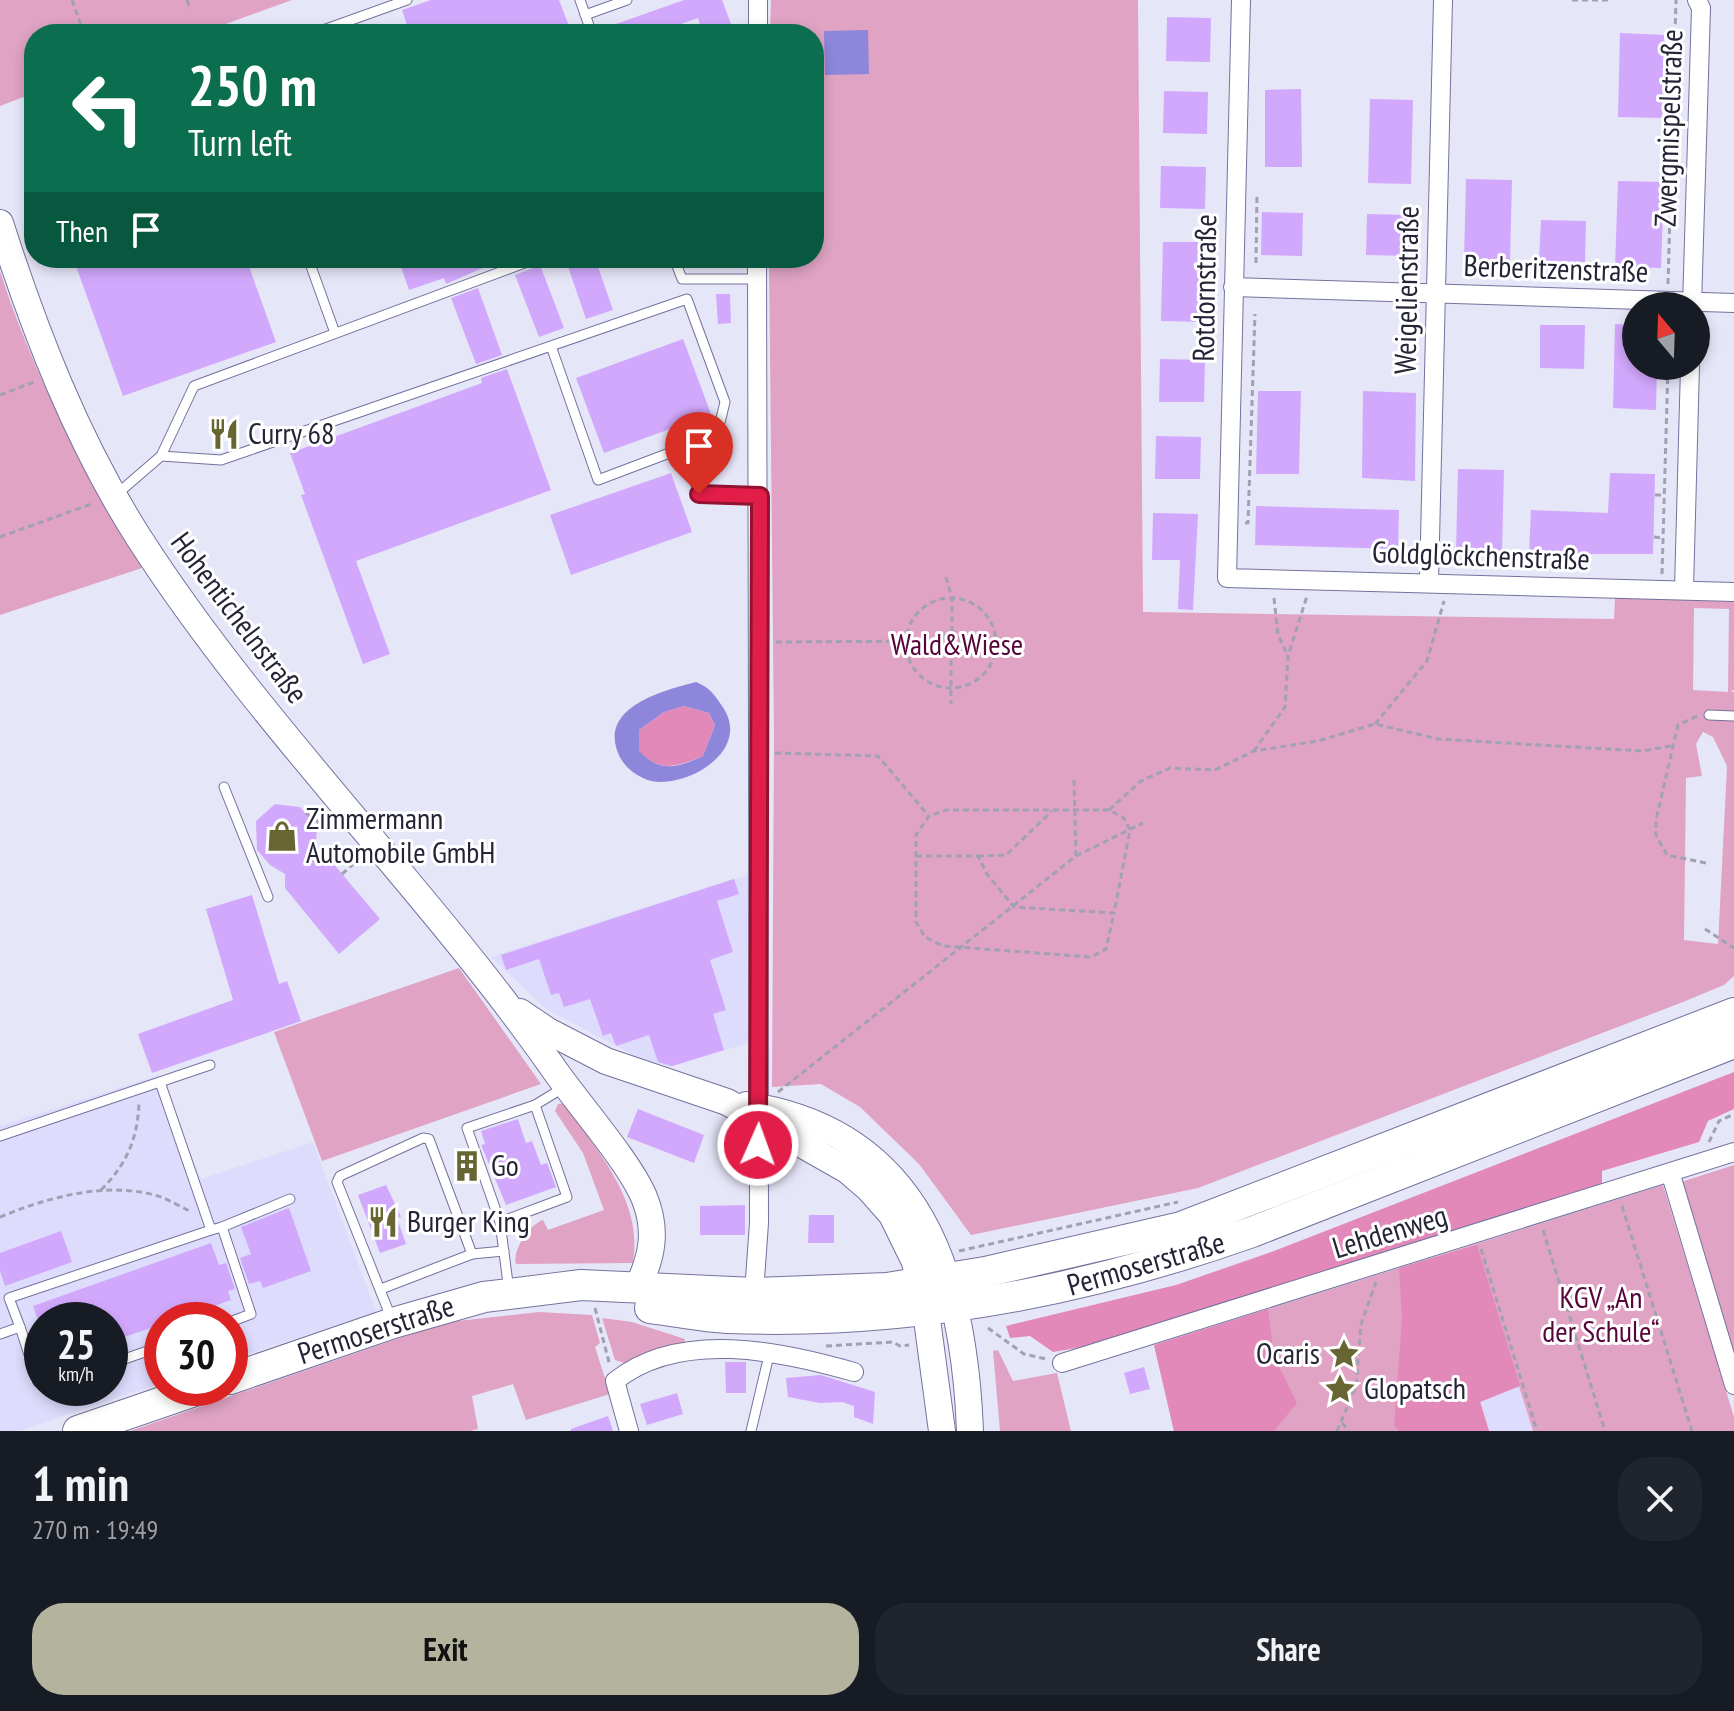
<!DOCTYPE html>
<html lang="en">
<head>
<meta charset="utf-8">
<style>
  body { margin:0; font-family:"PT Sans Narrow",sans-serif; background:#20242c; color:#f1f3f6; height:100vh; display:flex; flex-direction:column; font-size:30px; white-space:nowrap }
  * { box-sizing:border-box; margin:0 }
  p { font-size:26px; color:#9ea1a6 }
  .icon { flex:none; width:44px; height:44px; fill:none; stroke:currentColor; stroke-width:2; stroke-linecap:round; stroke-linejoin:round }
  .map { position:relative; height:1431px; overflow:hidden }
  .sheet { display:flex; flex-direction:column; background:#171b24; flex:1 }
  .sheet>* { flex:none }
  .guide { position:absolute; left:24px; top:24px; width:800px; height:244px; border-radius:32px; box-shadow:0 4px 12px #0003; background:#0b6e4f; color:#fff; overflow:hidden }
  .needle { width:52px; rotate:341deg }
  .tools { position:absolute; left:1622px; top:292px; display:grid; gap:16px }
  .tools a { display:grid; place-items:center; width:88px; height:88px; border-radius:50%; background:#171b24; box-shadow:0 4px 12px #0003; font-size:40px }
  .speed { position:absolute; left:24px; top:1302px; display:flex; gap:16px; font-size:40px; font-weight:700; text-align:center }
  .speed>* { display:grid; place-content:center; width:104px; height:104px; border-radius:50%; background:#171b24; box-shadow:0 4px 12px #0003; line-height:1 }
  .speed small { font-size:20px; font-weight:400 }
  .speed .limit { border:12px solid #d22; background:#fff; color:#111 }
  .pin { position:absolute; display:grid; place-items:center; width:68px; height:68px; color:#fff; margin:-82px -34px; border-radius:50% 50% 50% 0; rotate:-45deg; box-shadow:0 0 8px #0007 }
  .pin .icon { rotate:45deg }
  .me { position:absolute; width:88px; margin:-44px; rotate:2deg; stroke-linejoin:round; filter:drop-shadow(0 0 6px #0008) }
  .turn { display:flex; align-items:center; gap:28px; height:168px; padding:0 32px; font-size:36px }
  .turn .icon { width:104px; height:104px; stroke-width:2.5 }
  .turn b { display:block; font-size:56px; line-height:68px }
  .then { display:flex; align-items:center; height:76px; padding:0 32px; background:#0003; gap:16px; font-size:30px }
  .round { display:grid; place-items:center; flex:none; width:84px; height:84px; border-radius:32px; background:#20242c }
  .overview { display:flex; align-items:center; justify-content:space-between; height:136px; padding:0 32px }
  h1 { font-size:48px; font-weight:600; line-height:60px }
  .cta { display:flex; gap:16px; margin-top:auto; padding:16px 32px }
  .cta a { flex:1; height:92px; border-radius:32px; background:#b3b39e; color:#111; font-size:32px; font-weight:600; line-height:92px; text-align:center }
  .cta a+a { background:#20242c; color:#f1f3f6 }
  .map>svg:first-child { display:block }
</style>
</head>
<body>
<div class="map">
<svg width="1734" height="1431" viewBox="0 0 1734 1431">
  <rect width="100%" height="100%" fill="#e6e6f9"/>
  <!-- built -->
  <g fill="#dddcfd" fill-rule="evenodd">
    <polygon points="749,874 749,1043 671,1067 635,1056 546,1009 491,957"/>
    <path d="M159,1075L201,1179L313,1142L376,1312L230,1360V1320H162V1383L19,1431H0V1126ZM42,1320H110V1388H42Z"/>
    <polygon points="1520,1386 1533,1431 1489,1431 1480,1402"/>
  </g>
  <!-- green -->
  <g fill="#e0a3c3" fill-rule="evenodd">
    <polygon points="0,0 292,0 198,34 34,34 34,93 0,106"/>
    <path d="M771,0H1138L1143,612L1614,619L1615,598L1734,599V690L1730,691L1734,692V976L1724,985L1683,1002L1198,1188L971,1235L919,1164L860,1107L821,1084L772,1087L774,736L769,258H814V34H770ZM1694,608L1729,609L1728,692L1693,690ZM1703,732L1713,737L1727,766L1718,944L1684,940L1686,778L1702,776L1696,744Z"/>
    <path d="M0,271C32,372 87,477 142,568L0,615Z"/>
    <polygon points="459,968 541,1084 322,1161 274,1032"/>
    <path d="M565,1103C597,1152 644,1201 633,1263L516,1264C512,1250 530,1224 543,1220L548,1230L604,1210L583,1153L555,1111L558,1104Z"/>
    <polygon points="1734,1165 1734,1354 1681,1182"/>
    <polygon points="1663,1185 1734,1417 1734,1431 1533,1431 1519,1386 1480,1402 1489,1431 1174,1431 1154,1345"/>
    <polygon points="539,1312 592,1315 600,1343 595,1347 610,1394 526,1420 513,1384 472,1396 478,1429 470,1431 130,1431 423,1330 458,1321"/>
    <polygon points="602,1318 632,1322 685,1339 683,1349 627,1364 615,1360"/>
    <polygon points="998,1350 1013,1381 1057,1373 1071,1431 1000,1431 993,1351"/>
  </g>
  <!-- forest -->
  <g fill="#e289ba">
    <path d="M684,706L709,713L715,725L703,756C677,767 660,773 638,751L639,730L664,712Z"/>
    <polygon points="1734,1072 1734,1109 1708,1121 1699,1142 1602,1171 1602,1184 1094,1345 1053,1352 1030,1336 1010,1338 1006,1326 1176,1285 1274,1251"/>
    <polygon points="1477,1245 1520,1386 1480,1402 1489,1431 1399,1431 1394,1426 1402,1319 1399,1268"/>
    <polygon points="1268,1309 1274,1356 1297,1403 1274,1431 1174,1431 1154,1345"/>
  </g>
  <!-- water -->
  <g fill="#8d86da" fill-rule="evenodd">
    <polygon points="868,30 869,74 825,75 824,31"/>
    <path d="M696,682C710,688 714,694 722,706C756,754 675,795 643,778C629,771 620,762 616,747C605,705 666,690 696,682ZM684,706L709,713L715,725L703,756C677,768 660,773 639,751V730L664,712Z"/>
  </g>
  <!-- building -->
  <g fill="#d2a8fc">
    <polygon points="431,0 559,0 572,34 410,34 402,10"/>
    <polygon points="684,0 722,0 731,24 703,34 698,18 652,34 599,34 599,30"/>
    <polygon points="1167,17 1211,18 1210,62 1166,61"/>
    <polygon points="1620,33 1664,35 1662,118 1618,117"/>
    <polygon points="1301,89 1302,167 1265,167 1265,90"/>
    <polygon points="1164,91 1208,92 1207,134 1163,133"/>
    <polygon points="1370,99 1413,100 1411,184 1368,183"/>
    <polygon points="1161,166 1206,167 1205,209 1160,208"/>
    <polygon points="1466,179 1512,180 1510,262 1464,261"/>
    <polygon points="1618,181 1664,182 1661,268 1615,267"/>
    <polygon points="1262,212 1303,213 1302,256 1261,255"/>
    <polygon points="1367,214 1410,215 1409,256 1366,255"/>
    <polygon points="1541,220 1586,221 1585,262 1539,261"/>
    <polygon points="1163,242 1206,242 1204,322 1161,321"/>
    <polygon points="73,258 246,258 276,342 123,396"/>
    <polygon points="398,258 501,258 501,260 446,284 444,278 409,290"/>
    <polygon points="565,258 595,258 613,310 586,319"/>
    <polygon points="540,265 564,328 539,337 515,275"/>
    <polygon points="478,288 502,355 476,364 451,298"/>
    <polygon points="716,294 730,294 731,323 718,324"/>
    <polygon points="1615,324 1636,325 1636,366 1657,366 1656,410 1613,408"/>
    <polygon points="1540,325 1585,325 1584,369 1540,368"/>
    <polygon points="683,339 711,414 604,453 576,378"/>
    <polygon points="1160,359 1205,360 1204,402 1159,402"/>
    <polygon points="507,369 551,490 356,561 390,654 363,664 301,495 305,494 290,453 482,383 481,378"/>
    <polygon points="1258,391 1301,391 1299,474 1256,474"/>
    <polygon points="1363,391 1416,393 1415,481 1362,478"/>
    <polygon points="1156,436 1201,437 1200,479 1155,479"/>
    <polygon points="1458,469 1504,470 1502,551 1456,550"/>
    <polygon points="671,473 692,532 571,575 550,515"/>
    <polygon points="1610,473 1655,474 1653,554 1529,554 1531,510 1608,513"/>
    <polygon points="1256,506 1399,510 1398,549 1255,545"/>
    <polygon points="1153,513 1198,514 1193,610 1178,609 1180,560 1152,560"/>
    <polygon points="275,804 300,807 317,826 316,843 380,919 339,954 285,888 285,874 270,865 257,850 256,821"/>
    <polygon points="734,879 739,894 717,901 733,952 710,960 726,1010 713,1014 724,1050 672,1066 658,1062 649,1035 616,1046 611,1033 603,1036 590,999 564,1007 559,993 551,995 539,959 506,970 501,955"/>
    <polygon points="252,895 279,984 287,981 301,1021 152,1073 138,1034 233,1000 206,909"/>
    <polygon points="638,1109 704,1135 694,1163 627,1137"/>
    <polygon points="518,1119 526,1143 532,1141 541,1165 547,1163 556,1187 506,1205 481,1145 485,1144 481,1131"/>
    <polygon points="467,1151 477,1178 465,1182 455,1155"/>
    <polygon points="386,1185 401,1217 397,1218 406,1244 380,1253 358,1195"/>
    <polygon points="745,1205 745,1235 700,1235 700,1206"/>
    <polygon points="289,1208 311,1271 263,1288 260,1281 249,1284 240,1258 251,1254 241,1227"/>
    <polygon points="809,1215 834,1215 834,1243 808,1243"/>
    <polygon points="61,1231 72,1262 5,1286 0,1271 0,1253"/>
    <polygon points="211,1243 219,1265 226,1263 235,1289 228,1291 231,1300 174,1320 162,1320 162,1324 110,1342 110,1320 38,1320 33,1306"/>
    <polygon points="725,1362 746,1362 746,1393 726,1393"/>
    <polygon points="1144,1367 1150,1389 1130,1394 1124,1373"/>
    <polygon points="821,1375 875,1392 873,1424 854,1417 854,1406 842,1402 820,1403 788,1397 786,1378"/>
    <polygon points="677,1393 683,1414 647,1425 640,1404"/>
    <polygon points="608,1416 613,1431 571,1431 571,1429"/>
  </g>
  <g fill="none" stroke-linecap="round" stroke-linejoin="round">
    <defs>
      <g id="lane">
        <polyline points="580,0 592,34"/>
        <polyline points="585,15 627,0"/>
        <polyline points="312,34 407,0"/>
        <polyline points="308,258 335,333"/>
        <polyline points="674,258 682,279 757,279"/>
        <polyline points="684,449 699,494 760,496"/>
        <polyline points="161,456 221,460 687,299 725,402 717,435 598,480 551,346"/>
        <polyline points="117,494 161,456 194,386 538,258"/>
        <polyline points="1709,715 1734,716"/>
        <polyline points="224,787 268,897"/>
        <polyline points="0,1136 210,1065"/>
        <polyline points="500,1222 567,1197 535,1105"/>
        <polyline points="222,1227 290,1199"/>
        <polyline points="211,1230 222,1227 251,1314 230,1322"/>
        <polyline points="381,1289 472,1254 504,1251"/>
        <polyline points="509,1291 500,1222 467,1128 535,1105 563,1088"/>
        <polyline points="392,1320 337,1182 340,1176 423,1138 429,1139 472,1254"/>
        <polyline points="20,1327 38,1382 42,1380"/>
        <polyline points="0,1334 20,1327 9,1298 211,1230 160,1082"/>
        <polyline points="110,1364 162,1346"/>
        <polyline points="751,1431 770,1351"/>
      </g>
      <g id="street">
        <polyline points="1241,0 1227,578 1734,592"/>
        <polyline points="758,34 758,0"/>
        <polyline points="1233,287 1734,303"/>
        <polyline points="1692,306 1701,8 1697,0"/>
        <polyline points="1429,581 1443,0"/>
        <polyline points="1684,589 1690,366"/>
        <polyline points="1671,1175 1734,1385"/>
        <polyline points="754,1293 759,1223 757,258"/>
        <polyline points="1062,1363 1734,1152"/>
        <path d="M629,1431L615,1381C680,1329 781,1351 854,1372"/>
      </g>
      <g id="secondary">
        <path d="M0,223C35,332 77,441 139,538C261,728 427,887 556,1072C580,1106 629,1162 644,1197C658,1231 652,1257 637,1289"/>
        <polyline points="520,1012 548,1031 606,1061 727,1102 847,1170 869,1189 892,1215 915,1262 926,1312 942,1431"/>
        <path d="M746,1105C921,1131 964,1275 970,1431"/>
      </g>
      <g id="primary">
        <path d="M650,1308C676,1311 702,1317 728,1318C909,1325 1083,1292 1252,1232L1734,1043"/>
        <polyline points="230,1379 393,1323 484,1297 581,1285 754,1293 887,1288 985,1272 1181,1227 1734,1013"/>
        <polyline points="78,1431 203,1388"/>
      </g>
    </defs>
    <!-- lane casing -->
    <use href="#lane" stroke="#74729d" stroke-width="11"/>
    <!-- street casing -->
    <use href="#street" stroke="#74729d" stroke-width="20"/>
    <!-- secondary casing -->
    <use href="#secondary" stroke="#74729d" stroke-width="28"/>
    <!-- primary casing -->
    <use href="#primary" stroke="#74729d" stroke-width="32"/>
    <!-- path -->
    <g stroke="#a1a1b3" stroke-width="3" stroke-dasharray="6 4" stroke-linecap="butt">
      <polyline points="72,0 84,34"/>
      <polyline points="187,0 190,10"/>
      <polyline points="1572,0 1611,0"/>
      <polyline points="1664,54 1675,54"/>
      <polyline points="1663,95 1674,95"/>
      <polyline points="1256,263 1257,194"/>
      <polyline points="1668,284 1676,0"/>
      <polyline points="0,395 34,382"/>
      <polyline points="1655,495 1664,495"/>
      <polyline points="1245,523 1248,523 1255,314"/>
      <polyline points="0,537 94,503"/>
      <polyline points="1654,537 1662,538"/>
      <polyline points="1662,574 1668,366"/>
      <polyline points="946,577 952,598 952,632"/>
      <polyline points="1274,598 1278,635 1288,656"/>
      <circle cx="951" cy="643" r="45"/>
      <circle cx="952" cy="641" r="9"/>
      <polyline points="961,641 1004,641"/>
      <polyline points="776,642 943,641"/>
      <polyline points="951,650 951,704"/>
      <polyline points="1697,716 1678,725 1656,820 1656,835 1667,855 1706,863"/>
      <polyline points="1375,724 1427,661 1444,601"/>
      <polyline points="1254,751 1285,707 1288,656 1307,596"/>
      <polyline points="775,753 878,756 928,815"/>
      <polyline points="1109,810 1141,781 1170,768 1215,770 1254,751 1318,741 1375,724 1438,739 1642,751 1671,746"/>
      <polyline points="306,813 322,825 335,829"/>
      <polyline points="916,856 978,856 987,874 1014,907 1114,913 1130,830 1124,818 1109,810 946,810 929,816 916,835 916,922 925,937 943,946 1091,957 1106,949 1114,913"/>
      <polyline points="978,856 1006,855 1052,811"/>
      <polyline points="1076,856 1143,823"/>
      <polyline points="342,874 357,861 357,855"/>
      <polyline points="1705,929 1734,948"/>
      <polyline points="778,1092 1076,856 1074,780"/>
      <polyline points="1709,1142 1719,1121 1734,1114"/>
      <path d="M101,1190C127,1164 138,1138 139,1102"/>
      <polyline points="1622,1206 1692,1431"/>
      <path d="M0,1217C48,1197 110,1180 161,1197C171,1201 181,1207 190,1211"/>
      <polyline points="1543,1230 1605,1431"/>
      <polyline points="1481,1249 1537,1431"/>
      <polyline points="959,1251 1178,1202"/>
      <polyline points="595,1308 610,1366"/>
      <polyline points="988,1328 1024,1354 1046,1359"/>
      <polyline points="826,1346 893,1342 900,1346 909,1345"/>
      <polyline points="1342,1423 1349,1431"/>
      <polyline points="1337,1431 1356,1386 1361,1324 1376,1282"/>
    </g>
    <!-- lane -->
    <use href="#lane" stroke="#fff" stroke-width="9"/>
    <!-- street -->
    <use href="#street" stroke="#fff" stroke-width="18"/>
    <!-- secondary -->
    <use href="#secondary" stroke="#fff" stroke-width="26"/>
    <!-- primary -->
    <use href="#primary" stroke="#fff" stroke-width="30"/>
  </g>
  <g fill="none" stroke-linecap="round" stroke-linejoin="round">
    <defs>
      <polyline id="route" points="699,494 760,496 758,1145"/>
    </defs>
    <!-- route casing -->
    <use href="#route" stroke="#92132f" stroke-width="20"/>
    <!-- route -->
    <use href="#route" stroke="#e11d48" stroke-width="14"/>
  </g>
  <!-- icons -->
  <defs>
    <symbol id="restaurant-bare" viewBox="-9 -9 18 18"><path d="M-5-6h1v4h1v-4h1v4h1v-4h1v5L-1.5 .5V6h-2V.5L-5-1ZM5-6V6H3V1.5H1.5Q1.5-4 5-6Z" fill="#676532" stroke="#fff" stroke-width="2.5" paint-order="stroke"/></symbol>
    <symbol id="shop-bare" viewBox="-9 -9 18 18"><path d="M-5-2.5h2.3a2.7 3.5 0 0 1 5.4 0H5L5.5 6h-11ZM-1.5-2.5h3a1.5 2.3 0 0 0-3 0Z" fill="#676532" stroke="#fff" stroke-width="2.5" paint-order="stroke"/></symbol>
    <symbol id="building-bare" viewBox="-9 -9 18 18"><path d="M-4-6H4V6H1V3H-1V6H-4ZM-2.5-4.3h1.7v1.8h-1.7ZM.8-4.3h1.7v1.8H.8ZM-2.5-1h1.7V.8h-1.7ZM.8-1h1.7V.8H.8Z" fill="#676532" stroke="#fff" stroke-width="2.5" paint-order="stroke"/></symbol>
    <symbol id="sight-bare" viewBox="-9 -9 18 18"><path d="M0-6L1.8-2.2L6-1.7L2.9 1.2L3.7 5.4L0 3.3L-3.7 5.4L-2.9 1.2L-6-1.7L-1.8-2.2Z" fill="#676532" stroke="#fff" stroke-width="2.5" paint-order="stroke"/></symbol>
  </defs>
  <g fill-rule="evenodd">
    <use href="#restaurant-bare" x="202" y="412" width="44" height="44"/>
    <use href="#shop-bare" x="260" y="814" width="44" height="44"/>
    <use href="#building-bare" x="445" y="1144" width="44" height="44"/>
    <use href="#restaurant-bare" x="361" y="1200" width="44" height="44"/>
    <use href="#sight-bare" x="1322" y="1332" width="44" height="44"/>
    <use href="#sight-bare" x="1318" y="1367" width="44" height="44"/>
  </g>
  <g text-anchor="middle" stroke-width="6" stroke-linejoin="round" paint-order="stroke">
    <!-- street labels -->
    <g font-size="30" fill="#252436" stroke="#fff">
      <text transform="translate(1669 128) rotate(-88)" y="10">Zwergmispelstraße</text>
      <text transform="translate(1556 269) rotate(2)" y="10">Berberitzenstraße</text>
      <text transform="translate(1205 288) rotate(-89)" y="10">Rotdornstraße</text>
      <text transform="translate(1407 290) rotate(-89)" y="10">Weigelienstraße</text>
      <text transform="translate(1481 556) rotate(2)" y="10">Goldglöckchenstraße</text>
      <text transform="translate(239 618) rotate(53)" y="10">Hohentichelnstraße</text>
      <text transform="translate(1390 1232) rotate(-17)" y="10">Lehdenweg</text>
      <text transform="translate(1146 1264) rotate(-16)" y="10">Permoserstraße</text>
      <text transform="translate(376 1330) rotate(-18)" y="10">Permoserstraße</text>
    </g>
    <!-- poi labels -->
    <g font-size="30" fill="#252436" stroke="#fff" text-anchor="start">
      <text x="248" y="444">Curry 68</text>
      <text x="306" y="829">Zimmermann<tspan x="306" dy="34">Automobile GmbH</tspan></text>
      <text x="491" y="1176">Go</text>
      <text x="407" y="1232">Burger King</text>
      <text x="1320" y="1364" text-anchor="end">Ocaris</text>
      <text x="1364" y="1399">Glopatsch</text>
    </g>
    <!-- park labels -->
    <g font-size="30" fill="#56053b" stroke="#fff">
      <text x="957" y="655">Wald&amp;Wiese</text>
      <text x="1601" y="1308">KGV „An<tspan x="1601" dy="34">der Schule“</tspan></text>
    </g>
  </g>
</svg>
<div class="tools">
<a><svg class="needle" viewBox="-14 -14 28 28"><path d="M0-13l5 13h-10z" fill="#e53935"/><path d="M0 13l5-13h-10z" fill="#9ea1a6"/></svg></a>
</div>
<div class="speed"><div>25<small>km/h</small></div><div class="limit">30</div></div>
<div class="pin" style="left:699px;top:494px;background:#d93025"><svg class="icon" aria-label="arrive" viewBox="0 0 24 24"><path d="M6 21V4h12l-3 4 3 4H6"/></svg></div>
<svg class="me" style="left:758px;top:1145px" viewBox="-20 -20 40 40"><circle r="17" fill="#e11d48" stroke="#fff" stroke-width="3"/><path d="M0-11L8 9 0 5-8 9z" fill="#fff"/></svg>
<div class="guide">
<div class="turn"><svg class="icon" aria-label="left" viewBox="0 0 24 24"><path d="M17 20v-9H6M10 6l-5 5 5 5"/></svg><div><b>250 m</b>Turn left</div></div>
<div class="then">Then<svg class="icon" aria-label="arrive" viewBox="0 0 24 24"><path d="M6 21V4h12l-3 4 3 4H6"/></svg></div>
</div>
</div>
<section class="sheet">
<div class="overview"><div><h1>1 min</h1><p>270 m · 19:49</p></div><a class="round"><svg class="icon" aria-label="close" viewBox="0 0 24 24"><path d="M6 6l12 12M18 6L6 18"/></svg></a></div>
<div class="cta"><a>Exit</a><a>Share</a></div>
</section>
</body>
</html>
